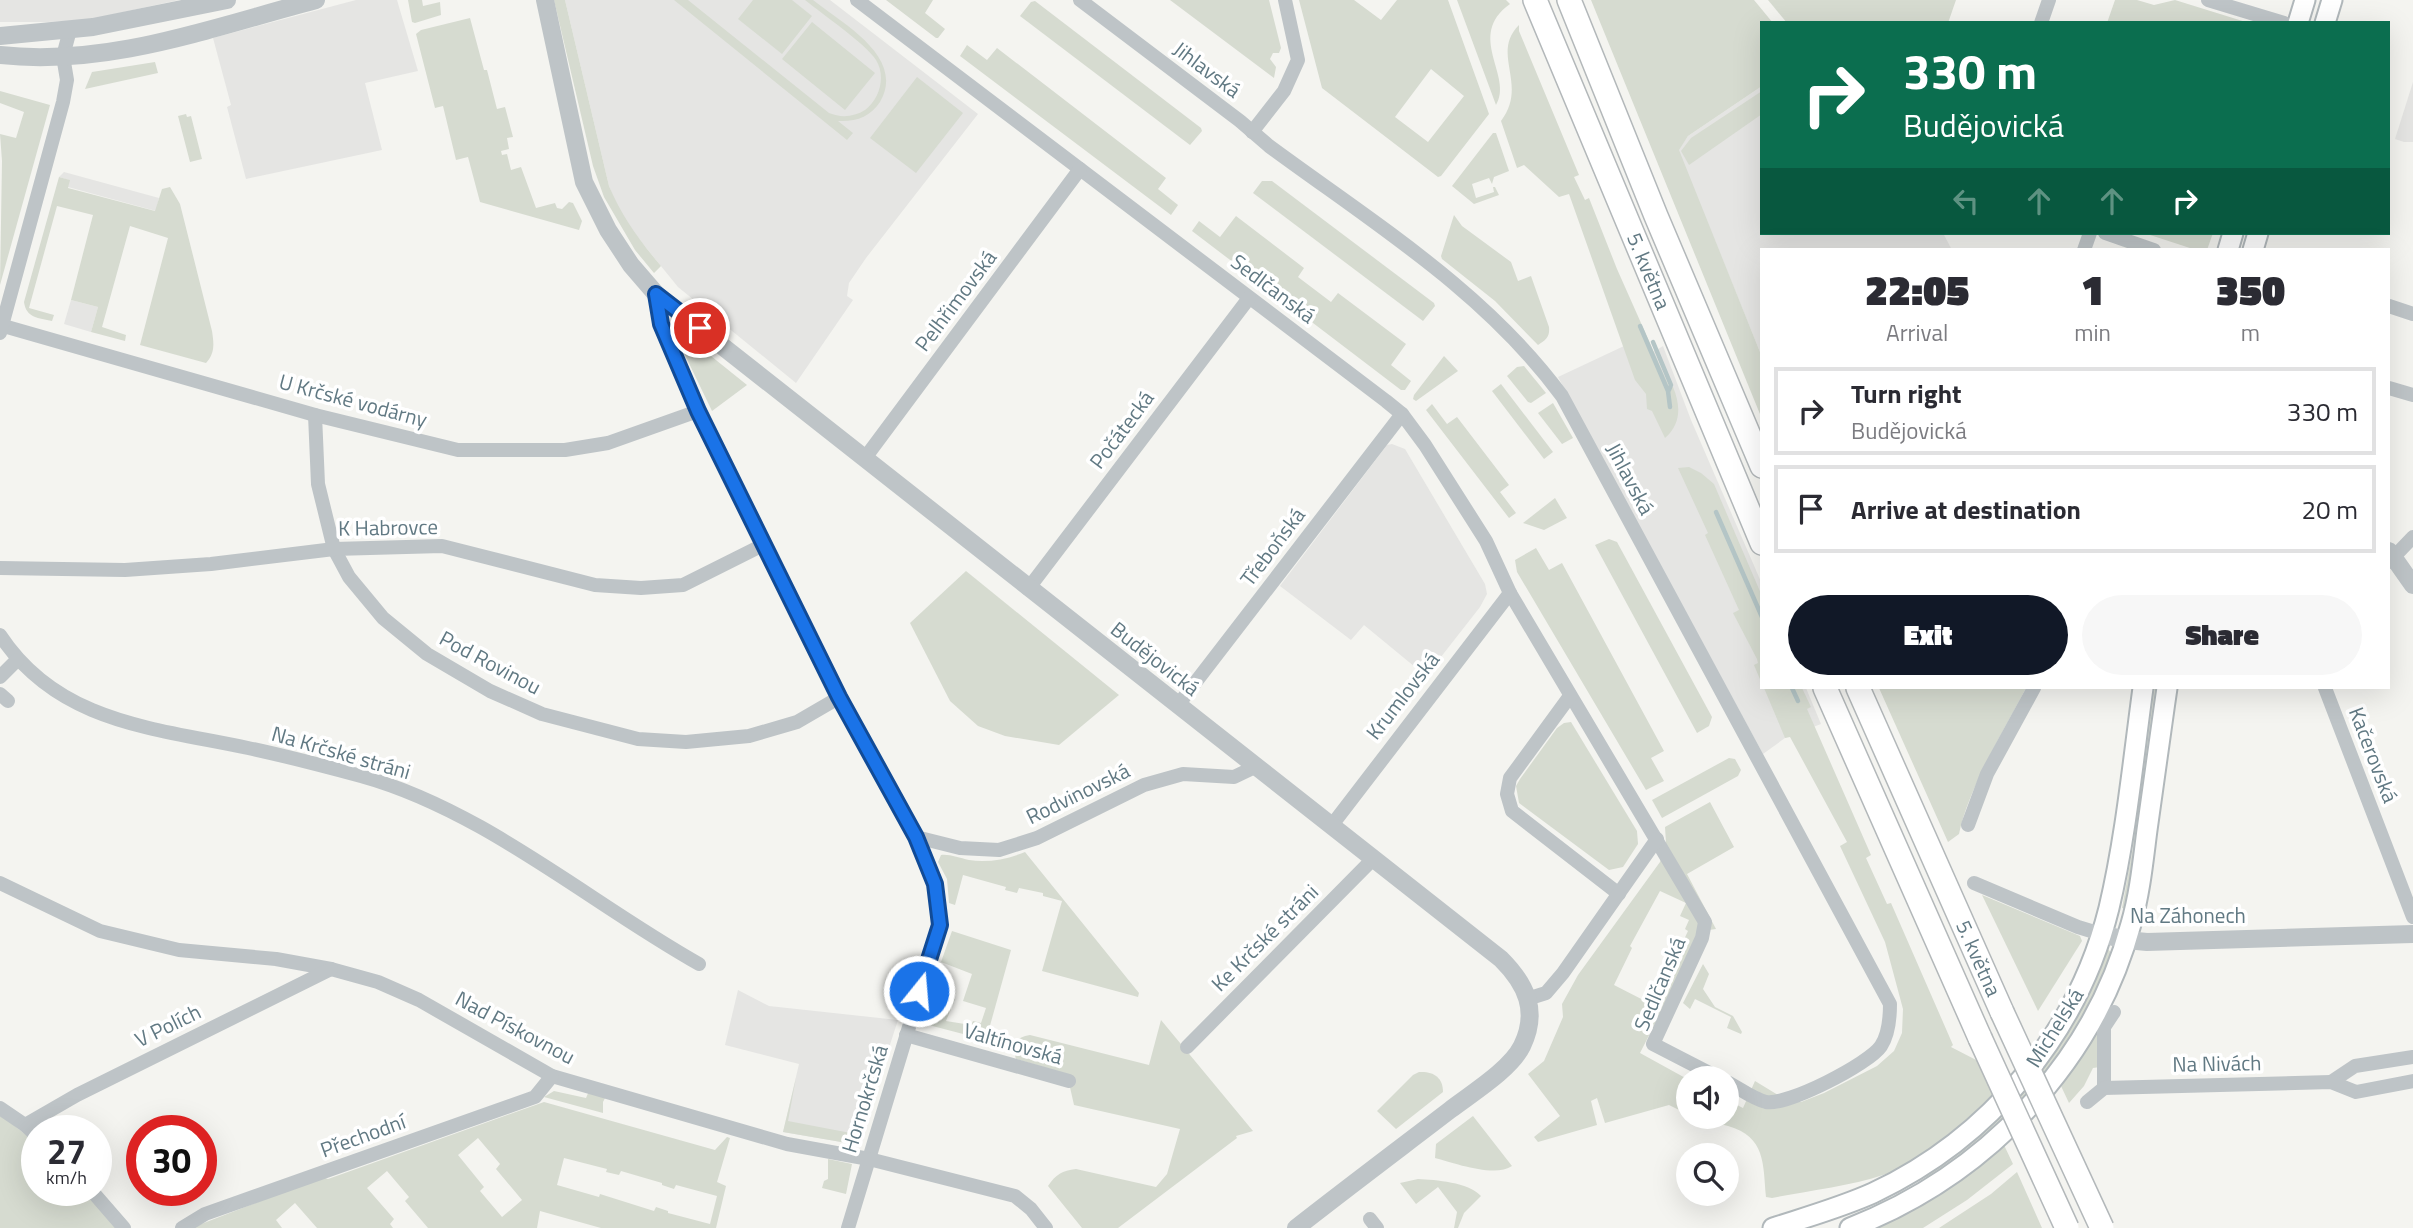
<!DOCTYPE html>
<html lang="en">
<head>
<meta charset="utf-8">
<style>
  body { margin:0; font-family:"Titillium Web",sans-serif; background:#f7f7f7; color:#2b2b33; height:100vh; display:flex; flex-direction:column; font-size:26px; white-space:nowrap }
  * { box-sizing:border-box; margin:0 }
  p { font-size:23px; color:#7c7c81 }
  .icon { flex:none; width:38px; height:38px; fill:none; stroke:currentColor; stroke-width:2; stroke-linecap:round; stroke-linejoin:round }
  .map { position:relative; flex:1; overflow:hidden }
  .panel { position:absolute; left:1760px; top:248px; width:630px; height:441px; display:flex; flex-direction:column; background:#fff; border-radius:0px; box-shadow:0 7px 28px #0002 }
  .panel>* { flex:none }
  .banner { position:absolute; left:1760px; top:21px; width:630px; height:214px; border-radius:0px; box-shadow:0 7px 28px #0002; background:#0b6e4f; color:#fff; overflow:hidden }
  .fabs { position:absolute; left:1676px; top:1066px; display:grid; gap:14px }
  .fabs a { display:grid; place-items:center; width:63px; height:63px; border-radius:50%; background:#fff; box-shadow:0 7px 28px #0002; font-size:35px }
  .speed { position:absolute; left:21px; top:1115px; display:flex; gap:14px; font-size:35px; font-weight:700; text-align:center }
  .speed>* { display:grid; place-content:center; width:91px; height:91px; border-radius:50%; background:#fff; box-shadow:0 7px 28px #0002; line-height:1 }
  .speed small { font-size:18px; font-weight:400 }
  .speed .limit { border:10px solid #d22; background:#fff; color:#111 }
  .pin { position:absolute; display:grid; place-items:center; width:60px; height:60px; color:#fff; margin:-30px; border:4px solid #fff; border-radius:50%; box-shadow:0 2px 7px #0007 }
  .me { position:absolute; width:77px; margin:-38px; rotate:17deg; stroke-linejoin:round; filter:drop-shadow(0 0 5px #0008) }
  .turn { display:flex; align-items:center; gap:24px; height:147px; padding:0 28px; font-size:32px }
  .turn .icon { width:91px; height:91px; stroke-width:2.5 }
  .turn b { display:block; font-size:49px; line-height:60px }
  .lanes { display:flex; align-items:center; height:66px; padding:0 28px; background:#0003; justify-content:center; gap:35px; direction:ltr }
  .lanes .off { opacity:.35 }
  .eta { display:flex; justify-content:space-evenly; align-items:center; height:119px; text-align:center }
  .eta b { font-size:42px; font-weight:800; line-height:49px }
  .primary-button { display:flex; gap:14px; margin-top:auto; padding:14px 28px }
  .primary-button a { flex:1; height:80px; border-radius:42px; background:#111827; color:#fff; font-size:28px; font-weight:800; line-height:80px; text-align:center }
  .primary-button a+a { background:#f7f7f7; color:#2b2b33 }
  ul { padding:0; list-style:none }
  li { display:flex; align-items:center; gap:21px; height:88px; margin:0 14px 10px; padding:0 14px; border:4px solid #e1e1e2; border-radius:0px }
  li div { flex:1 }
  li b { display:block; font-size:26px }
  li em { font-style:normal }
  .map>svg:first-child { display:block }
</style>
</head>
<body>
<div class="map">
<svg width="2413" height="1228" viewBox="0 0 2413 1228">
  <rect width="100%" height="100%" fill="#f4f4f0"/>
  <!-- built -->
  <g fill="#e5e5e3">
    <polygon points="0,0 179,0 87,20 48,22 0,22"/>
    <polygon points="356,0 397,0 418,71 365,83 382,150 246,179 227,107 231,105 213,38"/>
    <polygon points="565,0 830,0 978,114 866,258 849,283 847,296 853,300 796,383 678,287 630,228 617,206 609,186"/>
    <polygon points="2413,82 2413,142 2404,142 2395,139"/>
    <polygon points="1762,86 1762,233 1943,233 1952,250 1762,250 1762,357 1678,150 1688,136"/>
    <polygon points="64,172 159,198 156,211 68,187 69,180 59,177"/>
    <polygon points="71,300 98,307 91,332 64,324"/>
    <polygon points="1624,346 1632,365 1663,346 1691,420 1762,584 1762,688 1806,688 1821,724 1785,738 1763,754 1558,377"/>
    <polygon points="1392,444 1405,449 1485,584 1487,594 1480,607 1426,676 1364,625 1351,640 1280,586 1387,445"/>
    <polygon points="738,990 769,1006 898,1020 859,1140 847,1143 783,1132 799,1064 725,1045"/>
  </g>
  <!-- green -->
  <g fill="#d6dbd0" fill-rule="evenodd">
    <polygon points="408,0 422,0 423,6 440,2 441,15 415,23 412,22"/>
    <path d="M554,0H565L609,186C622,217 640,241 661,266L654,273L635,250L604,197L593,166Z"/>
    <path d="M674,0H688L829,113C841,118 854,117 865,110C880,99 886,76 876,60C866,44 822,14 805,0H813C843,24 906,57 880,102C870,117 856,122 838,121L853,133L847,140Z"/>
    <polygon points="753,0 792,0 812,16 782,54 738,19"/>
    <polygon points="886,0 933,0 925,13 945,29 938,38 936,38"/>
    <polygon points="1170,0 1269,0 1281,48 1279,53 1273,53 1270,59 1276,67 1274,78"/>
    <path d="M1299,0H1354L1381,20L1397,0H1448L1489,114L1441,176L1438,177L1322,88ZM1431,69L1464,96L1428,142L1395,117Z"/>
    <path d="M1457,0H1506L1510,4C1465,36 1514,76 1496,105Z"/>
    <polygon points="1591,0 1754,0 1773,23 1762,23 1762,86 1688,136 1679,150 1762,357 1762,419"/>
    <polygon points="1768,0 1956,0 1948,23 1787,23"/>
    <polygon points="2115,0 2137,0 2154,5 2175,0 2249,23 2107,23"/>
    <polygon points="1035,1 1201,128 1202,131 1190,145 1020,16 1031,2"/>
    <polygon points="470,18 484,70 487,70 497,109 505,107 513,137 507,138 509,149 501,151 502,155 507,154 511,170 521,167 536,208 555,203 557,208 562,209 569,202 573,203 582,221 579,230 480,202 468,157 456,160 443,106 435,108 416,34 421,30"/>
    <polygon points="812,22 875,73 845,110 782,59"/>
    <path d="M1519,25V31L1579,175L1574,177L1585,200L1589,198L1617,269L1669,386L1673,387C1681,406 1681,424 1665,438L1652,411L1647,409L1646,394L1635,380L1569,194L1559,197L1524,165L1517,168L1501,121C1529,84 1490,54 1519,25Z"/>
    <polygon points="967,45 987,60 997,48 1166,178 1158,189 1178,205 1171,215 960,56"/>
    <polygon points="155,62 158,73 85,89 92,72"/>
    <polygon points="917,77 963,113 916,173 870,138"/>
    <polygon points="0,91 50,105 0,285 2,161 0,134 16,138 24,112 0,103"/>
    <polygon points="1762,91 1762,114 1689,165 1681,151 1691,138"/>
    <polygon points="186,114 187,117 191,116 202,159 190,162 178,116"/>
    <polygon points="1493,133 1496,133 1509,171 1494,177 1492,184 1489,178 1472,184 1476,198 1494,192 1493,187 1495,187 1499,195 1474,204 1452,186"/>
    <path d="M59,177L70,180L68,188L155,211L162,189L170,187L180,204L212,331C214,344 215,353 206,363L140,345L168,238L130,226L102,327L126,335L125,341L91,332L98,307L71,300L93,215L57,206L29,308L54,315L52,321C39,318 26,318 24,302Z"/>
    <polygon points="1262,181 1272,181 1434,303 1435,306 1423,321 1253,193"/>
    <path d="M1454,215L1462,226L1511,262L1518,281L1531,276L1549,327C1550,337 1546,340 1538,345L1495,301L1442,259L1441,256Z"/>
    <polygon points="1236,216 1304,268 1298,277 1331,302 1338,293 1406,344 1391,365 1411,381 1405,390 1401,390 1192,231 1199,221 1220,237"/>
    <polygon points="2144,233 2213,233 2207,250 2196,250"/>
    <polygon points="696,344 747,385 712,411 684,353"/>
    <polygon points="1444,356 1458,371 1416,401 1413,399 1414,395"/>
    <polygon points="1524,366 1546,393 1531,403 1528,402 1507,376 1517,367"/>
    <polygon points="1501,384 1553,452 1544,459 1492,391"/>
    <polygon points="1553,403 1573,438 1562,444 1538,413"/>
    <polygon points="1432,404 1447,424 1457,417 1509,485 1500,492 1516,513 1509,518 1426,410"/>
    <polygon points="1689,467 1701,473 1714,484 1762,596 1762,684 1754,665 1758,663 1757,659 1733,613 1739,610 1705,535 1708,533 1678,468"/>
    <polygon points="1555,498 1567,518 1544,530 1523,523"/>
    <polygon points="1609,539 1617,542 1712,717 1709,726 1697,733 1595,545"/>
    <polygon points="1536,548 1549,570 1562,563 1664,751 1651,758 1664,781 1646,790 1517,572 1515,560"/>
    <polygon points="966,571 1119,695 1059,745 1005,736 978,726 950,701 910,623"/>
    <path d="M1764,688H1802L1811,707L1807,709L1871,855L1866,858L1887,904L1891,903L1953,1045L1951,1047L2011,1078C1976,1114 1932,1159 1883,1175C1850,1186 1807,1191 1772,1198L1766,1197C1763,1164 1766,1137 1728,1126C1715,1122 1703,1123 1691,1117L1727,1116V1100L1743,1108L1755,1081L1778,1095L1801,1102L1824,1093L1877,1066L1894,1051L1902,1033L1903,1009L1885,942L1840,846L1847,842L1790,737L1785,738Z"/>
    <path d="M1879,688H2026C2004,730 1968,789 1959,834L1948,842Z"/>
    <polygon points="2152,688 2158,688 2127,909 2122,908 2133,847 2134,813"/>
    <polygon points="1571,722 1637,831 1638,844 1623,867 1609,870 1519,803 1516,786 1520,779 1557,728 1564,723"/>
    <polygon points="1729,758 1735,759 1741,770 1738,776 1662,818 1652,800"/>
    <path d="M1710,802L1734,847L1687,874L1716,929L1702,931L1640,1053L1689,1080V1115L1669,1105L1605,1123L1597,1098L1591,1101L1597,1125L1538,1142L1534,1137L1560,1116L1528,1074L1544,1061L1563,1017L1562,1004L1578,975L1660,862L1666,843L1665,827ZM1660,891L1686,903L1680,916L1689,920L1685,929L1688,931L1653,1005L1614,985L1632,948L1630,946Z"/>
    <path d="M1025,852L1139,993L1138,997L1042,971L1062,901L1043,896V893L1019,888L1017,893L1005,890L1006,887L963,875L955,905L949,903L947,879L938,862L941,855C950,854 959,858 969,860C988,863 1008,859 1025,852Z"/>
    <polygon points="1982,895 2080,936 2082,941 2038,1011"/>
    <polygon points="952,931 1011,950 986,1040 921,1023 930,992 955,999 946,1021 971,1025 973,1021 981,1023 986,1008 963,1001 972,974 941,962"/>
    <path d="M2108,949L2112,954C2072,1048 2017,1125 1928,1178L1924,1177L1993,1122L2042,1068L2075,1019Z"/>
    <polygon points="1703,964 1709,974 1703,989 1715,1007 1733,1016 1742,1032 1741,1034 1727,1028 1731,1017 1695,999 1690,1009 1683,1003"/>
    <path d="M1161,1020L1253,1131L1236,1136L1237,1138L1118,1228H1082L1048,1186C1056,1174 1062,1171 1076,1169L1156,1187L1167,1174L1180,1129L1074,1105L1067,1074L1016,1059L1013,1049C1016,1039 1020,1037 1030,1035L1149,1065Z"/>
    <polygon points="2099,1025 2100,1067 2093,1068 2084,1086 2069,1103 2061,1086"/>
    <path d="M1419,1072C1433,1071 1443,1077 1443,1092L1396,1129L1377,1111L1413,1075Z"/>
    <polygon points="796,1078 788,1121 861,1135 859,1140 847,1143 783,1132"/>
    <polygon points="554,1091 586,1098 589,1091 606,1096 603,1102 603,1113 544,1097"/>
    <path d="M544,1102L715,1150L727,1137L730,1138L717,1182L726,1186L716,1228H601L540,1211L537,1228H428L405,1201L409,1197L387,1171L367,1188L394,1219L390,1224L393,1228H317L295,1203L276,1220L282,1228H191L322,1177L328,1179ZM478,1138L500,1164L496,1169L522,1200L502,1217L480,1191L484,1187L458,1155ZM564,1158L607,1169L606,1172L619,1175L621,1171L662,1183V1185L674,1189L676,1185L717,1196L710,1224L668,1213V1211L656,1207L654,1211L600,1194L599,1197L557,1185Z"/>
    <polygon points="0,1114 37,1144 37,1190 85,1190 119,1228 0,1228"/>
    <path d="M1473,1116L1512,1166C1495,1178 1454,1163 1435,1158L1436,1144Z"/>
    <path d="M2004,1145L2013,1164L1967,1200L1923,1228H1874C1923,1209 1965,1179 2004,1145Z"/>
    <polygon points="828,1159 852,1164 846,1194 822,1188 824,1181 828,1179"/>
    <polygon points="2017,1172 2042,1228 1939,1228 1991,1194"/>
    <path d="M1418,1179C1436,1180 1468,1182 1481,1196L1464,1213L1458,1228H1454L1457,1212L1438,1187L1416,1204L1400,1183Z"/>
  </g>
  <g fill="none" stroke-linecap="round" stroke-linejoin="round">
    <!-- stream -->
    <g stroke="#b4c5c6" stroke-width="4.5">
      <polyline points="1640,326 1668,391 1670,407"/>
      <polyline points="1653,342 1671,385 1669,390"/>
      <polyline points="1716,512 1762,617"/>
      <polyline points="1792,688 1798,701"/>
    </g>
    <defs>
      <g id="secondary">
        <polyline points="2298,23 2305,0"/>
        <polyline points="2325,23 2332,0"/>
        <polyline points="2228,250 2233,233"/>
        <polyline points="2253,250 2258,233"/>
        <path d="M1773,1228C1807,1217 1842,1207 1873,1193C1990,1138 2078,1033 2109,908C2126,836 2133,761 2143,688"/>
        <path d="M1850,1228C1984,1176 2093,1065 2131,924C2140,893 2143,861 2147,830C2154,782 2160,735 2167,688"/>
      </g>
      <g id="trunk">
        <path id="s1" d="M1535,0L1762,543"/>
        <polyline points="1569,0 1656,216 1762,466"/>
        <polyline points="1825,688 1980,1038"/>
        <path id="s2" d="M1858,688L2002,1012"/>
      </g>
    </defs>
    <!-- secondary casing -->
    <use href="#secondary" stroke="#b1b8bb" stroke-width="23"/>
    <!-- trunk casing -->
    <use href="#trunk" stroke="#b3b8ba" stroke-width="26"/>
    <!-- minor -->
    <g stroke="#bec4c7" stroke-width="14">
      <polyline points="857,0 1386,401 1402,414 1425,445 1486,541 1510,593 1705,922 1702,938 1653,1044 1719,1078"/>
      <path d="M1080,0L1240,121L1269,146C1372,222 1485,291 1562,396L1890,1004C1890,1018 1889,1034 1881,1046C1869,1064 1787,1106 1766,1102C1753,1099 1739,1088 1727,1082"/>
      <polyline points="2208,0 2284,23"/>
      <polyline points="2041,23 2049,0"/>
      <polyline points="1252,132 1284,91 1298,60 1285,0"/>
      <polyline points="2105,233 2154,250"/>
      <polyline points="2084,250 2090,233"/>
      <polyline points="656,294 661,324 698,411 840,697 916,837 935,884 940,925 848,1228"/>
      <polyline points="2389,306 2413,314"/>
      <polyline points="0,325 315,415 458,450 565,450 608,443 698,411"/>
      <polyline points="0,333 63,102 67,80 63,56 70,30"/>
      <polyline points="2389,388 2413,395"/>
      <polyline points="315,415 318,484 334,549 349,577 383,618 427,654 490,691 542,714 638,739 686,742 749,736 797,722 840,697"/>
      <polyline points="865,458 1080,169"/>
      <polyline points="2389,562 2413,537"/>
      <polyline points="0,568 125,570 211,564 334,549 442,546 595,585 641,588 683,585 763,545"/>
      <polyline points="1028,589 1249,298"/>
      <path d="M0,635C58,723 154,728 248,748C286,756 324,766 361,776C484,810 590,903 699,964"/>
      <polyline points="0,677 17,660"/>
      <polyline points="2325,688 2413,917"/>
      <polyline points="0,694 8,701"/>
      <polyline points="1570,696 1510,778 1507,794 1512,811 1619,894"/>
      <polyline points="1178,705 1402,414"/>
      <polyline points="1332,825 1510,593"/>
      <polyline points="1968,825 1987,774 2034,688"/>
      <polyline points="916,837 960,848 999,850 1037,838 1144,785 1183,774 1234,777 1257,766"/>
      <polyline points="0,883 100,931 179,950 276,959 331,969 378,982 419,1000 552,1076 787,1144 869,1159 1015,1196 1031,1209 1046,1228"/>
      <polyline points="1974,883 2078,927 2101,934"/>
      <polyline points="1527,999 1546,993 1563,973 1657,839"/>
      <polyline points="906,1035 1069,1081"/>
      <polyline points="1187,1047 1373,859"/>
      <polyline points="2331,1082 2355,1066 2413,1057"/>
      <polyline points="2104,1088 2104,1027 2114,1012"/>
      <polyline points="2087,1102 2104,1088 2331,1082 2356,1092 2413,1081"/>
      <polyline points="0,1108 25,1125 37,1136"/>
      <polyline points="25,1125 77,1095 331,969"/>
      <polyline points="91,1190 124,1228"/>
      <polyline points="1370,1219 1377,1228"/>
      <polyline points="182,1228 205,1214 535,1097 552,1076"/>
    </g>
    <!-- tertiary -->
    <g stroke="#bec4c7" stroke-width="18">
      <path d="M545,0L584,182L608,230L631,265L656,294L1501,959C1526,984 1539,1011 1522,1046C1510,1070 1472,1093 1450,1110C1399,1149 1347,1188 1296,1228"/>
      <polyline points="0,36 93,27 227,0"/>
      <path d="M0,55C109,67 213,27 316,0"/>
      <polyline points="2389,551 2413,585"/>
      <polyline points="2101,934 2126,940 2147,942 2413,934"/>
    </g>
    <!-- secondary -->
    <use href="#secondary" stroke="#fff" stroke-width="19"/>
    <!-- trunk -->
    <use href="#trunk" stroke="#fff" stroke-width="23"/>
    <defs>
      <g id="trunk-bridge">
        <polyline points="2002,1012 2102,1228"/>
        <polyline points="1980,1038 2067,1228"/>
      </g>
    </defs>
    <!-- trunk-bridge casing -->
    <use href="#trunk-bridge" stroke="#b3b8ba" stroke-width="26" stroke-linecap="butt"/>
    <!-- trunk-bridge -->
    <use href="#trunk-bridge" stroke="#fff" stroke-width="23"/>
  </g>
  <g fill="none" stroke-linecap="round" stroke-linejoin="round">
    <defs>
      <polyline id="route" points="700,328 656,294 661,324 698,411 839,697 916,837 935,884 940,925 919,991"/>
    </defs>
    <!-- route casing -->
    <use href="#route" stroke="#114b97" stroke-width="18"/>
    <!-- route -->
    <use href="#route" stroke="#1a73e8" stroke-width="12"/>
  </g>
  <g text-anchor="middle" stroke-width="7" stroke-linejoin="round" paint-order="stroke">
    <!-- street labels -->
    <g font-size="21" fill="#617983" stroke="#fff">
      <text transform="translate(1207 70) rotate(37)" y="7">Jihlavská</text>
      <text dy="7" stroke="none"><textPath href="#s1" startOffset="294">5. května</textPath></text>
      <text transform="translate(1273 289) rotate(37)" y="7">Sedlčanská</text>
      <text transform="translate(956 301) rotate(-53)" y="7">Pelhřimovská</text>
      <text transform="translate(353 401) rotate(15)" y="7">U Krčské vodárny</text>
      <text transform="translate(1122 430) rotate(-53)" y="7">Počátecká</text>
      <text transform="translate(1630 479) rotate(62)" y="7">Jihlavská</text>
      <text transform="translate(388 528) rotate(-1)" y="7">K Habrovce</text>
      <text transform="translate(1273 547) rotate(-53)" y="7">Třeboňská</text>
      <text transform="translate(1155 659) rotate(38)" y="7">Budějovická</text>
      <text transform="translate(490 663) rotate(28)" y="7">Pod Rovinou</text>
      <text transform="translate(1403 696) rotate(-52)" y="7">Krumlovská</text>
      <text transform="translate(341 753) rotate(16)" y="7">Na Krčské stráni</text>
      <text transform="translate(2373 755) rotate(69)" y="7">Kačerovská</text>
      <text transform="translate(1078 794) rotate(-26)" y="7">Rodvinovská</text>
      <text x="2188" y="923">Na Záhonech</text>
      <text transform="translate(1265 938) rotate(-45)" y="7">Ke Krčské stráni</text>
      <text dy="7" stroke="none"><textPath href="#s2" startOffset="296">5. května</textPath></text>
      <text transform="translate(1660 984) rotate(-67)" y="7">Sedlčanská</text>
      <text transform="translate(168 1026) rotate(-26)" y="7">V Polích</text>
      <text transform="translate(515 1028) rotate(28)" y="7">Nad Pískovnou</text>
      <text transform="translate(2055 1028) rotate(-58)" y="7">Michelská</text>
      <text transform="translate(1013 1044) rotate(16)" y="7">Valtínovská</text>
      <text transform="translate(2217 1064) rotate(-1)" y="7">Na Nivách</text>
      <text transform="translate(865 1099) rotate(-73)" y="7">Hornokrčská</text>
      <text transform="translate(363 1136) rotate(-20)" y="7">Přechodní</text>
    </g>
  </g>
</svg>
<div class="fabs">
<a><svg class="icon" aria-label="sound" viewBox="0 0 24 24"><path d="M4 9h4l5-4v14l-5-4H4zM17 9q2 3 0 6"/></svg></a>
<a><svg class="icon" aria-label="search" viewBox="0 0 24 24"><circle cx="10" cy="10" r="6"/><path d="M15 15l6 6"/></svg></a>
</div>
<div class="speed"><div>27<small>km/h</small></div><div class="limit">30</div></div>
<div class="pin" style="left:700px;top:328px;background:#d93025"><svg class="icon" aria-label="arrive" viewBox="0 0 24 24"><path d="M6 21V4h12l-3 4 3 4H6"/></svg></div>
<svg class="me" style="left:919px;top:991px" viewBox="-20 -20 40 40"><circle r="17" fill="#1a73e8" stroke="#fff" stroke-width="3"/><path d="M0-11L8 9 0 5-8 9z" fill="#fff"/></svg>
<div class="banner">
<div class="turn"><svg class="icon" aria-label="right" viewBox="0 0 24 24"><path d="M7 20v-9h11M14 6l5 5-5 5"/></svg><div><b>330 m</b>Budějovická</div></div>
<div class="lanes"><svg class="icon off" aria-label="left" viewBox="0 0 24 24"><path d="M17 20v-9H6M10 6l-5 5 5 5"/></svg><svg class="icon off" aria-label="ahead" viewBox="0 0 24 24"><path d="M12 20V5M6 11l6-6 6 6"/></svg><svg class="icon off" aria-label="ahead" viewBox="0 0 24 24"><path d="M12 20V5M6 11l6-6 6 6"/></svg><svg class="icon" aria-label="right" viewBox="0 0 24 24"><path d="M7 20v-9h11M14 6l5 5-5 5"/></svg></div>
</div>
<section class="panel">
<div class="eta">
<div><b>22:05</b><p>Arrival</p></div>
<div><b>1</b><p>min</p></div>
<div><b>350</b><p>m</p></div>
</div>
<ul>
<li><svg class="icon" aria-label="right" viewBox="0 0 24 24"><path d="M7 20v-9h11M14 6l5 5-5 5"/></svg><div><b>Turn right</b><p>Budějovická</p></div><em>330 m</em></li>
<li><svg class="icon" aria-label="arrive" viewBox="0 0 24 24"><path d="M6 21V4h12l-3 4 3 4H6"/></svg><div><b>Arrive at destination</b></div><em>20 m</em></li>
</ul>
<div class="primary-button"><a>Exit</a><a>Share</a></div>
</section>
</div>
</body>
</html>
